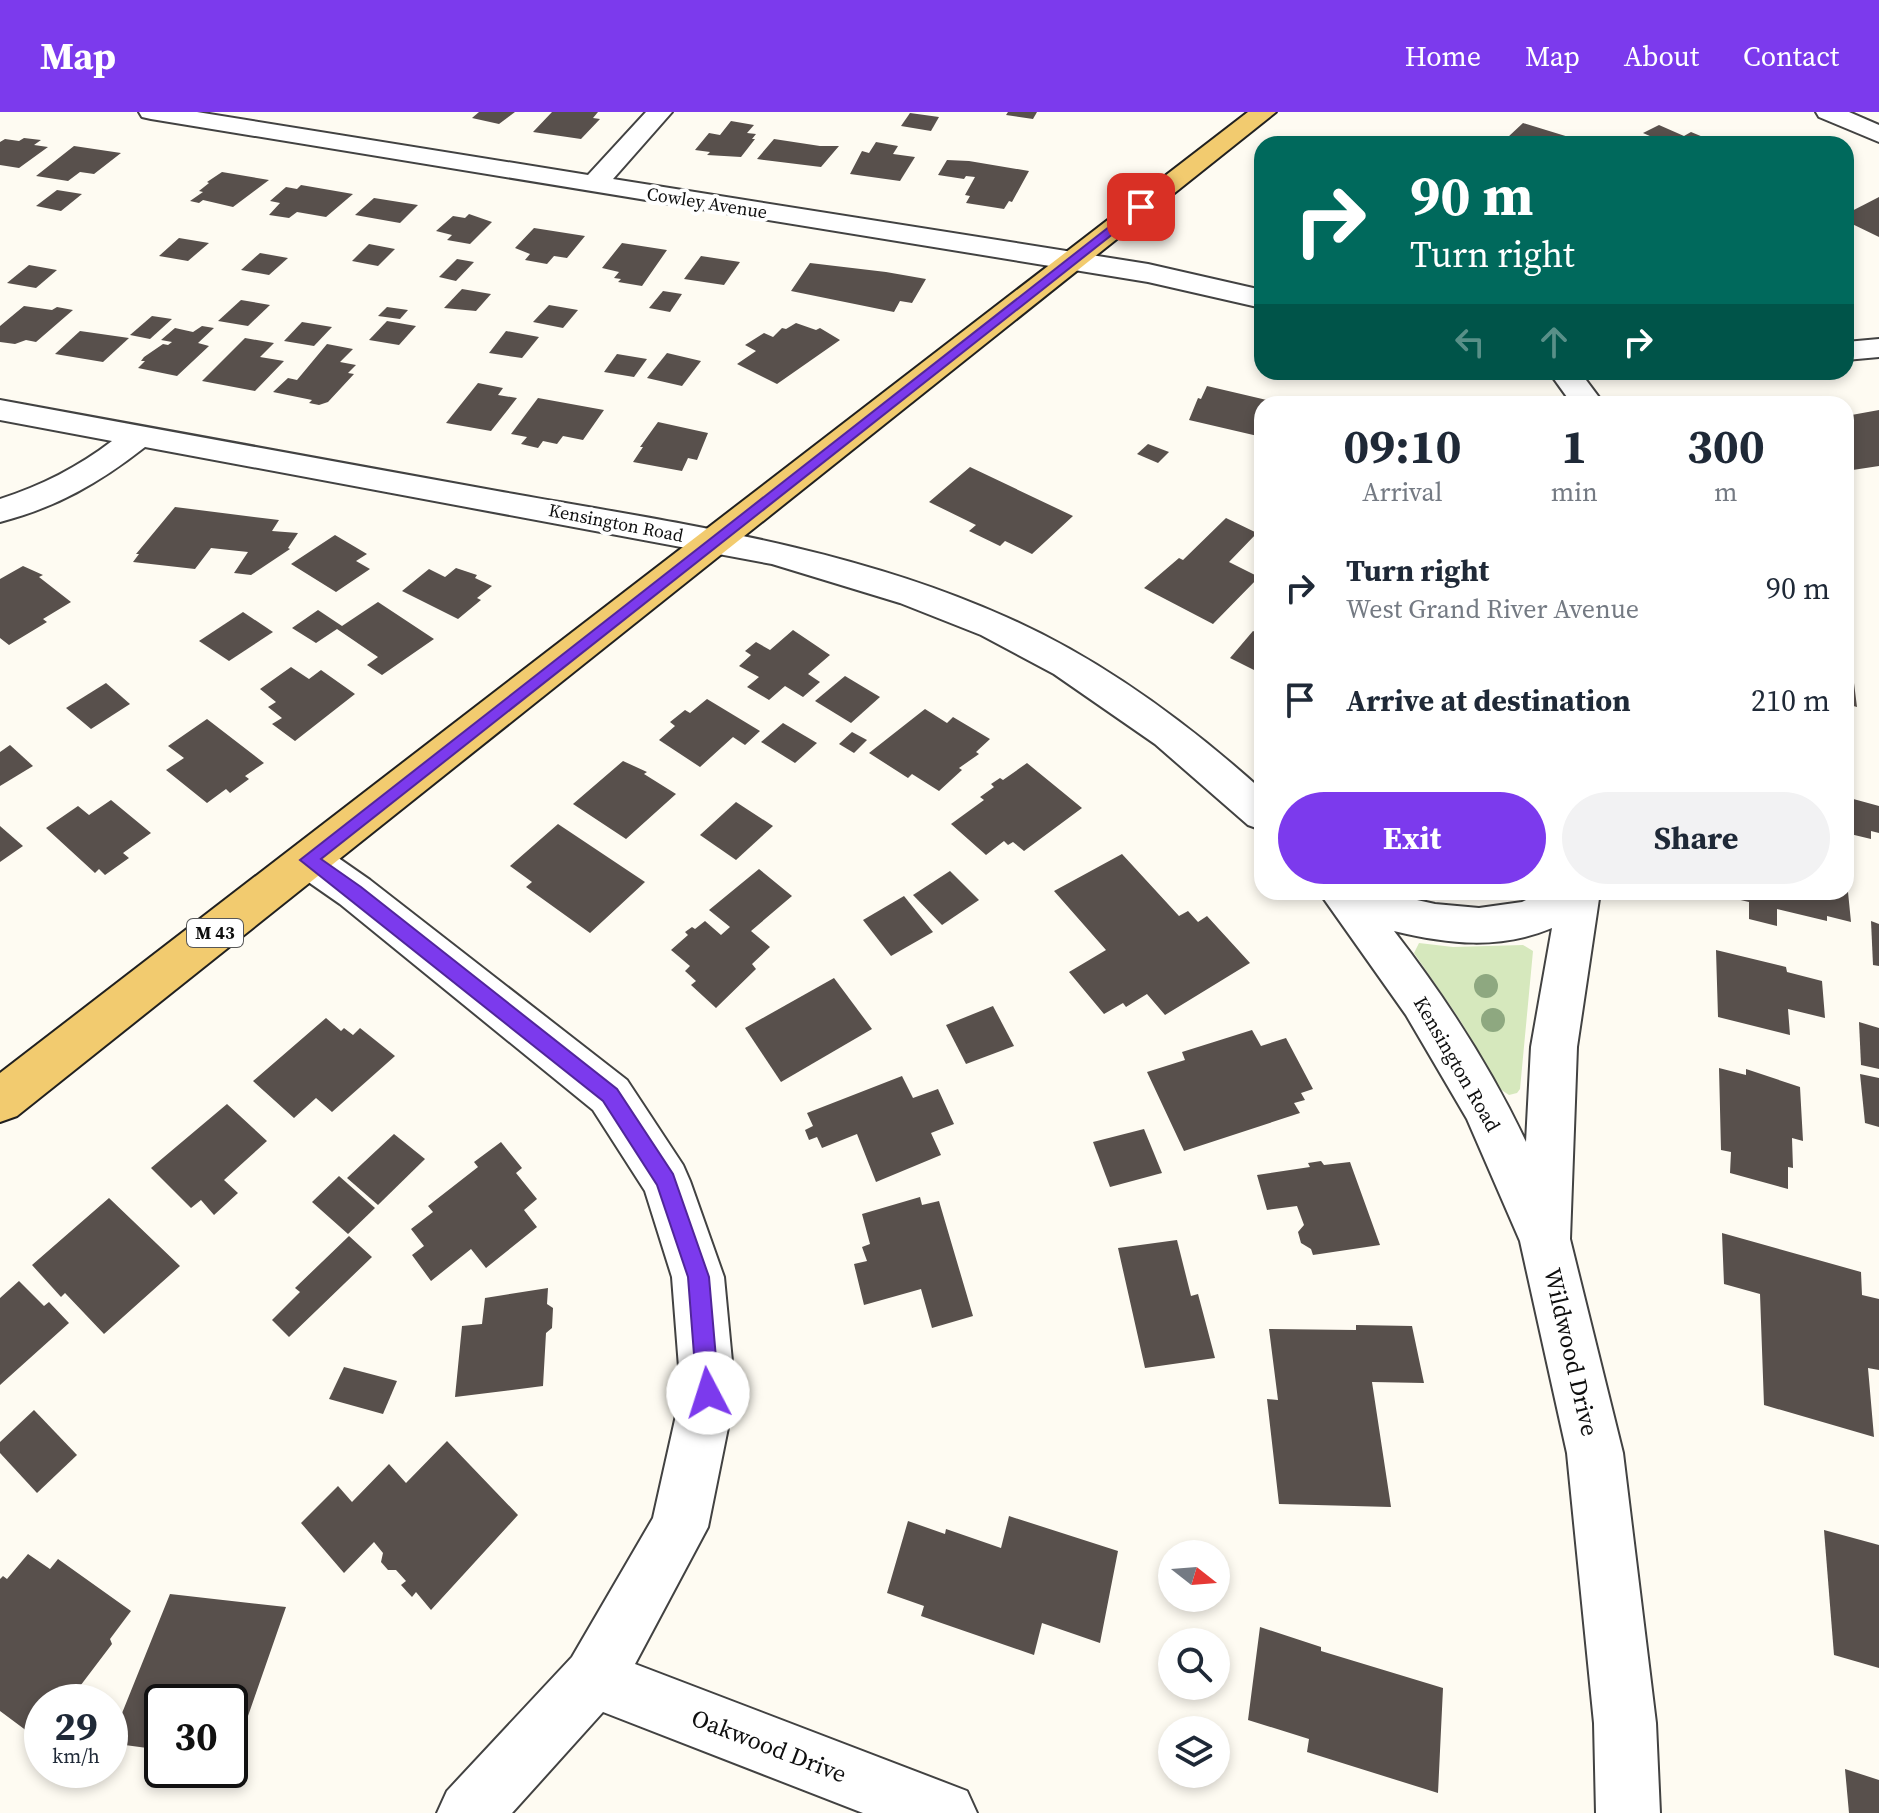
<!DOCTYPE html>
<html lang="en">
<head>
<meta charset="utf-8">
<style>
  body { margin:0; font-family:"Source Serif 4",serif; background:#f2f2f3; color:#1f2937; height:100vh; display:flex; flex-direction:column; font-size:30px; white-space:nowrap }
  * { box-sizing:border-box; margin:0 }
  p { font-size:26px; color:#747a83 }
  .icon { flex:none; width:44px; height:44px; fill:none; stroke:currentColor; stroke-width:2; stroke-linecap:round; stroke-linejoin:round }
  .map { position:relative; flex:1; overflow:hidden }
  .drawer { position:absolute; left:1254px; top:284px; width:600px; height:504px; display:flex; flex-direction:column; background:#fff; border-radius:24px; box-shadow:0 4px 12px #0003 }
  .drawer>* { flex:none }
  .top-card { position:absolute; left:1254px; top:24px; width:600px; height:244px; border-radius:24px; box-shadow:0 4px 12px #0003; background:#00695c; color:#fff; overflow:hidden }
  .needle { width:52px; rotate:107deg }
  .tools { position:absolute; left:1158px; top:1428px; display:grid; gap:16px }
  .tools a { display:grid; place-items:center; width:72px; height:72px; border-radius:50%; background:#fff; box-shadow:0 4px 12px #0003; font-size:40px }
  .speed { position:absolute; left:24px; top:1572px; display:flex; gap:16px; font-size:40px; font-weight:700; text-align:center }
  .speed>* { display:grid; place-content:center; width:104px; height:104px; border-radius:50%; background:#fff; box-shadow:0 4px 12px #0003; line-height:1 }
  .speed small { font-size:20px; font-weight:400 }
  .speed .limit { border:4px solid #111; border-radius:12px; background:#fff; color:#111 }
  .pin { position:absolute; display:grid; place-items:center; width:68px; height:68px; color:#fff; margin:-34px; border-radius:16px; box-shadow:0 4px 12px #0006 }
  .me { position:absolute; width:88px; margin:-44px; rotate:355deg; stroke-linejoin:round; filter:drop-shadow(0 0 6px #0008) }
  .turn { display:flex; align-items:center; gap:28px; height:168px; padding:0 24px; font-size:36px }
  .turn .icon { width:104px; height:104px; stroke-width:2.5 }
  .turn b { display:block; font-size:56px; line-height:68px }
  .lanes { display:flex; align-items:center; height:76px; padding:0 24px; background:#0003; justify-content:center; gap:40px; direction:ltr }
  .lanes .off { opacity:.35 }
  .eta { display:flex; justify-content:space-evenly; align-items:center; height:136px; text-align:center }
  .eta b { font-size:48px; font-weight:700; line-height:56px }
  .button { display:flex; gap:16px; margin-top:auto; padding:16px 24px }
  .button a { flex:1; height:92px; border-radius:48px; background:#7c3aed; color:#fff; font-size:32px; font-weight:700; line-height:92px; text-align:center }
  .button a+a { background:#f2f2f3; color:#1f2937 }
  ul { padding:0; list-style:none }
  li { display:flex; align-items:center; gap:24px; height:112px; padding:0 24px }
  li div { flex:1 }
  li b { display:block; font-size:30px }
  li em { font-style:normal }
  header { display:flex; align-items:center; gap:48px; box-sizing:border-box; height:112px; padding:0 40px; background:#7c3aed; color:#fff }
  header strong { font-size:38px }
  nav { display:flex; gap:44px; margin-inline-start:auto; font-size:28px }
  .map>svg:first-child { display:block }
</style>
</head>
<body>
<header>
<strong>Map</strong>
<nav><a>Home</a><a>Map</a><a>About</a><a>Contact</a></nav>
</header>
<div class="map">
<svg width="1879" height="1701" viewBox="0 0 1879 1701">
  <rect width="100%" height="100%" fill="#fefbf2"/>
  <!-- green -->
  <polygon fill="#d6e8bd" points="1419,831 1453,835 1523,833 1533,839 1520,977 1517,981 1509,983 1500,977 1460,908 1414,841"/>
  <!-- building -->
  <g fill="#58504c">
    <polygon points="479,0 515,0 499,12 472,6"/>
    <polygon points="552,0 598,0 593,6 600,7 581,27 533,20"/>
    <polygon points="1008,0 1037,0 1033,7 1006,3"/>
    <polygon points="910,1 939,5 931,19 901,14"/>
    <polygon points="731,9 754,13 747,21 756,22 752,27 755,27 741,45 707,43 710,40 695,38 709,21 720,23"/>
    <polygon points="1523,11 1572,26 1567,32 1514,32 1518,28 1508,25"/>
    <polygon points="1659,13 1684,24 1691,20 1720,32 1668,32 1643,21"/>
    <polygon points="24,26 41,28 34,33 48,35 19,56 0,53 0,30 5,27 19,29"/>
    <polygon points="774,27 820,34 839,34 821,55 757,47"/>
    <polygon points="876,30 898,34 893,42 915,45 900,69 850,62 862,39 869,41"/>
    <polygon points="74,34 121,41 94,62 80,60 68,69 36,64"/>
    <polygon points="947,48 969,49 1029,59 1012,90 1009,89 1004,97 966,91 970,84 965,83 975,65 966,64 964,67 938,63"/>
    <polygon points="222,60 269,68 233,95 203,88 199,91 190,89 203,80 199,79 209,71 207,70"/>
    <polygon points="301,73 353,82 326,105 297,100 289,106 269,103 280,91 270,89 286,75 297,77"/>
    <polygon points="57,78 82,82 61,99 36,94"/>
    <polygon points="1879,85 1879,125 1846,109 1846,102"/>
    <polygon points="374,86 418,93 400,111 355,103"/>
    <polygon points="469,102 492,110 470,132 447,128 452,123 436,119 453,104 465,106"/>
    <polygon points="534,116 585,124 567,146 554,144 547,152 525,148 530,142 515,136"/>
    <polygon points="179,126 209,131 188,149 159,144"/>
    <polygon points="622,131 667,138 642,174 618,170 621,167 614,166 619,160 602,156"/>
    <polygon points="369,132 395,137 378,154 352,149"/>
    <polygon points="260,141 288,146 269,163 241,158"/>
    <polygon points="701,144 740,150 724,173 684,167"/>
    <polygon points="457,147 474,150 456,169 439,165"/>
    <polygon points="810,151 886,160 926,167 912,191 900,189 894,200 791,179"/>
    <polygon points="29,153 57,158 36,176 7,171"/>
    <polygon points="462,177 491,182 476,199 444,196"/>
    <polygon points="663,179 682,182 670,200 649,196"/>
    <polygon points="241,188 270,193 248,214 218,209"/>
    <polygon points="549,193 578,198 563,216 533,210"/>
    <polygon points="24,194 52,198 57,195 73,198 36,230 26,228 15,232 0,230 0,214"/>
    <polygon points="387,195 408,198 400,207 378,204"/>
    <polygon points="152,204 172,207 150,227 130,223"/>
    <polygon points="387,209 416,214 399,233 369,228"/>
    <polygon points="302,210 332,215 314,234 284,229"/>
    <polygon points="796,211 816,218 820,216 840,228 777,272 737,252 756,239 745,233 764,221 773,225 782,216 786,217"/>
    <polygon points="202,214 214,216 198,231 209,234 177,264 138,256 145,249 141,249 144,245 163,232 168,233 172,230 161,228 175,216 193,220"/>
    <polygon points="80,219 129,226 103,250 55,242"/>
    <polygon points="506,219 539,225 522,246 489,241"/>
    <polygon points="245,226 274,231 260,245 284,249 255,279 202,269"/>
    <polygon points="327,232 353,237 340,250 356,253 348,261 354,262 328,290 319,293 309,291 312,288 273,280 288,266 297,268"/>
    <polygon points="667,241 701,249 682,274 647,266"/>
    <polygon points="617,242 647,247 634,265 604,260"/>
    <polygon points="478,271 503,276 498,283 517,286 491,319 446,311"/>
    <polygon points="1207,274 1279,291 1262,292 1262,325 1189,308 1198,286 1201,287"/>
    <polygon points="538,286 604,298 583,328 563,324 557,332 543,329 538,336 521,332 527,325 511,322"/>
    <polygon points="1879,298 1879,354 1846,359 1846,304"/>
    <polygon points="658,310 708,321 697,348 688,346 682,359 633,350 643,335 640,335"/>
    <polygon points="1148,332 1169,340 1158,351 1137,342"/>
    <polygon points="970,355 1073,404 1032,442 1005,429 1000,434 969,419 976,413 929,390"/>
    <polygon points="175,395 279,408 272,419 298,421 288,436 290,437 251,463 234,461 248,440 211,436 195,457 133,450 139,442 136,442"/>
    <polygon points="1226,406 1257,421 1229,450 1259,465 1213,512 1144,476 1179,446 1183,448"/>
    <polygon points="335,423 367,442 356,449 370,457 336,480 291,452"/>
    <polygon points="23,454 43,463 39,465 71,490 43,507 47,510 9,533 0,526 0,467"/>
    <polygon points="456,456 477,463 475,466 492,474 477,486 481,488 458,507 402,479 429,457 445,465"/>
    <polygon points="378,490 434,527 382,563 367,553 378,545 337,517 316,531 292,516 318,498 342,514"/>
    <polygon points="243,500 273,520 229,549 199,529"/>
    <polygon points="793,518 830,543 808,562 820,570 803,585 785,574 769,588 747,575 759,565 739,554 751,543 745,539 756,530 770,538"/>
    <polygon points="1253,519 1262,523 1262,562 1230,546"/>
    <polygon points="291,555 309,567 321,558 355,582 295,629 272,612 282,606 268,595 276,590 260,577"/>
    <polygon points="845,564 880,585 851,611 815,589"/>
    <polygon points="1846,569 1854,571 1857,595 1846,592"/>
    <polygon points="106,571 130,592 91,617 66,596"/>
    <polygon points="707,587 760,619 745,633 733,625 700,655 659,628 675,614 670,610 685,598 690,601"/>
    <polygon points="925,597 947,611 953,605 990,627 976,640 979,642 959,656 962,658 939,679 912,662 908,666 869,641"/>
    <polygon points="207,607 264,651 245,664 249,667 230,681 226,677 207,691 166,658 184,646 168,634"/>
    <polygon points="783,611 817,631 795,651 761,630"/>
    <polygon points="852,620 867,628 854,641 839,632"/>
    <polygon points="10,633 33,654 0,674 0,640"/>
    <polygon points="623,649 647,660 644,662 676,682 626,727 573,692"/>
    <polygon points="1027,651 1082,696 1024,739 1013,730 1008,733 1004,729 986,743 951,712 984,688 980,685 994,675 991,672 1000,666 1003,668"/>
    <polygon points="1846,685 1879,694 1879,721 1871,719 1871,727 1846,721"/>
    <polygon points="111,688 151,721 123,741 129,746 105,763 99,757 95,761 46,716 78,694 89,703"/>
    <polygon points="736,690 773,714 736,748 700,723"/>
    <polygon points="558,712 645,770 590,821 526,775 532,770 510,754"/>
    <polygon points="0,714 23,734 0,750"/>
    <polygon points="1122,742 1179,804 1188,799 1198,810 1207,804 1250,851 1165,903 1147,882 1126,895 1123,891 1104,902 1069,860 1106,838 1054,779"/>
    <polygon points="759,757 792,784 751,819 770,835 752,852 756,857 716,896 691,873 696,869 685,859 690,854 671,838 688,823 685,820 692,815 695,817 705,809 721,823 730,815 709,798"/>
    <polygon points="950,759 979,788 942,813 913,783"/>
    <polygon points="1731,780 1848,780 1851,810 1827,804 1827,809 1777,797 1777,814 1749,807 1749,790 1732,786"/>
    <polygon points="904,784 933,820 891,844 863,808"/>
    <polygon points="1871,809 1879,812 1879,854 1873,853"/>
    <polygon points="1716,838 1786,855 1787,860 1822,869 1825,906 1788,897 1790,923 1718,905"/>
    <polygon points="834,866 872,917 781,970 745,916"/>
    <polygon points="993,894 1014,934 966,952 946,913"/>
    <polygon points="326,906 341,919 344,916 353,923 360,916 395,944 332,1000 316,986 294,1006 253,969"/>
    <polygon points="1859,910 1879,916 1879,957 1861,953"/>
    <polygon points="1252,918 1261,934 1286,926 1313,977 1301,981 1305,988 1294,991 1300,1001 1184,1039 1147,960 1185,948 1182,940"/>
    <polygon points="1719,956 1746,963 1746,957 1800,975 1803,1029 1792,1026 1793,1056 1788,1055 1788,1077 1730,1061 1731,1040 1721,1038"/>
    <polygon points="1860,962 1879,966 1879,1015 1865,1011"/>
    <polygon points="902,964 913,986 938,977 954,1012 931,1021 941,1043 876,1070 857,1022 822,1036 817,1025 809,1028 805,1018 813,1014 807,1001"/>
    <polygon points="227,992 267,1029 224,1068 238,1081 214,1103 201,1088 191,1096 151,1056"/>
    <polygon points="1144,1017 1162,1061 1110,1075 1093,1030"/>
    <polygon points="394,1022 425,1047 378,1093 347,1066"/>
    <polygon points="501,1030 522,1056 516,1061 537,1087 524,1098 537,1115 486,1156 471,1137 431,1169 412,1143 424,1134 411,1117 433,1100 428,1094 478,1055 474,1050"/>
    <polygon points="1321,1049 1324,1053 1350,1050 1380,1133 1313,1143 1311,1137 1301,1131 1298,1120 1304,1113 1297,1094 1267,1098 1257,1063 1310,1055 1308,1051"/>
    <polygon points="339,1064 375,1096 348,1122 312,1090"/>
    <polygon points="920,1085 922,1093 939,1089 973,1204 932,1216 921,1177 864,1193 854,1152 867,1149 862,1135 870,1132 862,1102"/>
    <polygon points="109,1086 180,1154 104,1222 65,1181 61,1185 32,1153"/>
    <polygon points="1722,1121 1861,1160 1862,1183 1879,1187 1879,1258 1868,1256 1874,1325 1764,1293 1760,1182 1724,1172"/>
    <polygon points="349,1124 372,1145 289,1225 272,1208 300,1180 295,1176"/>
    <polygon points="1177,1128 1191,1184 1198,1182 1215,1246 1145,1256 1118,1136"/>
    <polygon points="19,1169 44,1194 49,1190 69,1211 0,1273 0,1186"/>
    <polygon points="548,1176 547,1192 553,1196 552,1216 546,1221 543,1274 455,1285 462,1214 482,1212 485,1186"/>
    <polygon points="1356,1213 1412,1214 1424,1271 1372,1270 1391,1395 1279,1392 1267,1287 1278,1288 1269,1217 1356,1218"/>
    <polygon points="344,1255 397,1269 383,1302 329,1287"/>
    <polygon points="34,1298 77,1343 37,1381 0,1341 0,1330"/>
    <polygon points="447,1329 518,1403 431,1498 416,1480 412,1485 401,1473 406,1469 396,1458 388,1458 381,1450 383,1441 374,1430 344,1461 301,1411 338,1374 352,1390 389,1352 406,1371"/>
    <polygon points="1009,1404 1118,1439 1100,1531 1042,1511 1034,1543 921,1504 924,1494 887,1481 908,1409 945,1422 946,1417 1001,1436"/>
    <polygon points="1824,1418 1879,1433 1879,1556 1834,1543"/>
    <polygon points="28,1442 50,1457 58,1447 131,1499 110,1527 112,1532 68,1590 42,1590 42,1624 39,1628 0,1599 0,1467 3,1464 7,1467"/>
    <polygon points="170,1482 286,1495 233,1647 230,1646 230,1590 162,1590 162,1638 110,1631"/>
    <polygon points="1260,1515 1321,1535 1321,1539 1443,1576 1438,1681 1307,1640 1309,1627 1248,1608"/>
    <polygon points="1845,1657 1879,1668 1879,1701 1849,1701"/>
  </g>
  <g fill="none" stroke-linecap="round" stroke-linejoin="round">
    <defs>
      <g id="minor">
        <polygon points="139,0 197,0 588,63 646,0 672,0 613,67 1148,152 1262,178 1262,196 1148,170 151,7 142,5"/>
        <polygon points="1816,0 1849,0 1879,13 1879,30 1819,5"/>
        <polygon points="1879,227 1879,245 1846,248 1846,230"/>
        <polygon points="1549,260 1580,260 1604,292 1572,292"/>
        <path d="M0,288C166,319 332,349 497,379C669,410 846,433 1006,505C1101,547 1185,609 1262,678V718L1248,713L1155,632L1054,562L981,523L900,491L772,452L145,335C99,371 57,395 0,410V387C41,374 78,355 112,329L0,308Z"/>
        <polygon points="309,731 324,736 370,768 627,968 683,1053 690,1069 724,1165 735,1281 708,1415 635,1552 967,1679 977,1701 863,1701 603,1600 512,1701 437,1701 447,1679 572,1545 653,1406 681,1281 672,1165 645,1079 593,998 340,792 294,760 288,748 294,736"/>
        <path d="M1319,780H1381L1435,792L1479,796L1522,790L1542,780H1600L1577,935L1570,1127L1623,1341L1656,1611L1660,1701H1596L1594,1611L1567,1341L1520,1129L1467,1007L1406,903ZM1552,816L1531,935L1526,1030C1490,954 1445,885 1394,819C1448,832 1499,838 1552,816Z"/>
      </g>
      <polygon id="major" points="1248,0 1276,0 17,1004 0,1010 0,961"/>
    </defs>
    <!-- minor casing -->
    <use href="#minor" stroke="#424242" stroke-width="4"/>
    <!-- major casing -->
    <use href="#major" stroke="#202020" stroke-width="4"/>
    <!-- minor -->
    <use href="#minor" fill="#fff" fill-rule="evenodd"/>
    <!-- major -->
    <use href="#major" fill="#f2cb6f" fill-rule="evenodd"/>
  </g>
  <!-- trees -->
  <g fill="#8ea880">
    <circle cx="1486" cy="874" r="12"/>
    <circle cx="1493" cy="908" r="12"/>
  </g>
  <!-- route -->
  <polygon fill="#7c3aed" stroke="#51269a" stroke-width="2" points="1137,93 1147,95 321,747 361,775 617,977 673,1062 709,1165 719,1281 716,1289 708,1293 700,1289 697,1281 688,1165 657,1073 603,989 300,748"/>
  <g text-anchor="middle" stroke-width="8" stroke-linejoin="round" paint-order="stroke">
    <!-- far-street labels -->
    <g font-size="18" fill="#0f0f0f" stroke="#fff">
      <text transform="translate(707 91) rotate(9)" y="6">Cowley Avenue</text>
      <text transform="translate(616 411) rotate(11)" y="6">Kensington Road</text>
    </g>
    <!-- shield labels -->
    <rect fill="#fff" stroke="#575757" stroke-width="2" x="187" y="807" width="56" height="28" rx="6"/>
    <g font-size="18" font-weight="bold" fill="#0f0f0f">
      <text x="215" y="827">M 43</text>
    </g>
    <!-- street labels -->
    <g font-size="20" fill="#0f0f0f" stroke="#fff">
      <text transform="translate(1457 952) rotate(60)" y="7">Kensington Road</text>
    </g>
    <!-- near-street labels -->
    <g font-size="24" fill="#0f0f0f" stroke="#fff">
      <text transform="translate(1571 1240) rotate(77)" y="8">Wildwood Drive</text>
      <text transform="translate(769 1634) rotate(21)" y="8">Oakwood Drive</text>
    </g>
  </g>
</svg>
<div class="tools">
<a><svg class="needle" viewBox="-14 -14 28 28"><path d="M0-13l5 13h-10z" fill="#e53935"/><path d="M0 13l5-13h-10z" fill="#747a83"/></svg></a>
<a><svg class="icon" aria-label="search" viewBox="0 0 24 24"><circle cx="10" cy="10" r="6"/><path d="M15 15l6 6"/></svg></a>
<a><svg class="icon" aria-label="layers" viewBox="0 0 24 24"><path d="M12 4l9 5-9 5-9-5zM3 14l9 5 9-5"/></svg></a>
</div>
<div class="speed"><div>29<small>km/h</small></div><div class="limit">30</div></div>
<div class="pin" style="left:1141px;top:95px;background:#d93025"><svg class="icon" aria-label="arrive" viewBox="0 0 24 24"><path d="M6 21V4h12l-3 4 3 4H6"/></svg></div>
<svg class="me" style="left:708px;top:1281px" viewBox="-20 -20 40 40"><circle r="19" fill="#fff"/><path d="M0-13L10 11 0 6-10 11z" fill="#7c3aed"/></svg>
<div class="top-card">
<div class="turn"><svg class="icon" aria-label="right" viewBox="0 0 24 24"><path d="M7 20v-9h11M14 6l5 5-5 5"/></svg><div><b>90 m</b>Turn right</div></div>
<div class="lanes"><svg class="icon off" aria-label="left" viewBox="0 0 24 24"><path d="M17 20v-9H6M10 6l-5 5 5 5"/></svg><svg class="icon off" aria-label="ahead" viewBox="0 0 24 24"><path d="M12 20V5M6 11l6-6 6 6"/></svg><svg class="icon" aria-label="right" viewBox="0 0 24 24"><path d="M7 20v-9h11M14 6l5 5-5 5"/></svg></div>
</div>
<section class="drawer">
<div class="eta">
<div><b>09:10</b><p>Arrival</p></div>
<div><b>1</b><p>min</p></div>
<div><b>300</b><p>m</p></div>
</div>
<ul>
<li><svg class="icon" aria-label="right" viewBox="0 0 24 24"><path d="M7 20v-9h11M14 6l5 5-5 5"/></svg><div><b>Turn right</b><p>West Grand River Avenue</p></div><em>90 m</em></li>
<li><svg class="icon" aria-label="arrive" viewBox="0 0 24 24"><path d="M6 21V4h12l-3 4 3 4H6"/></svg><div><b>Arrive at destination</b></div><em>210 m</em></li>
</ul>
<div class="button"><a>Exit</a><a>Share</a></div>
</section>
</div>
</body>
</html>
